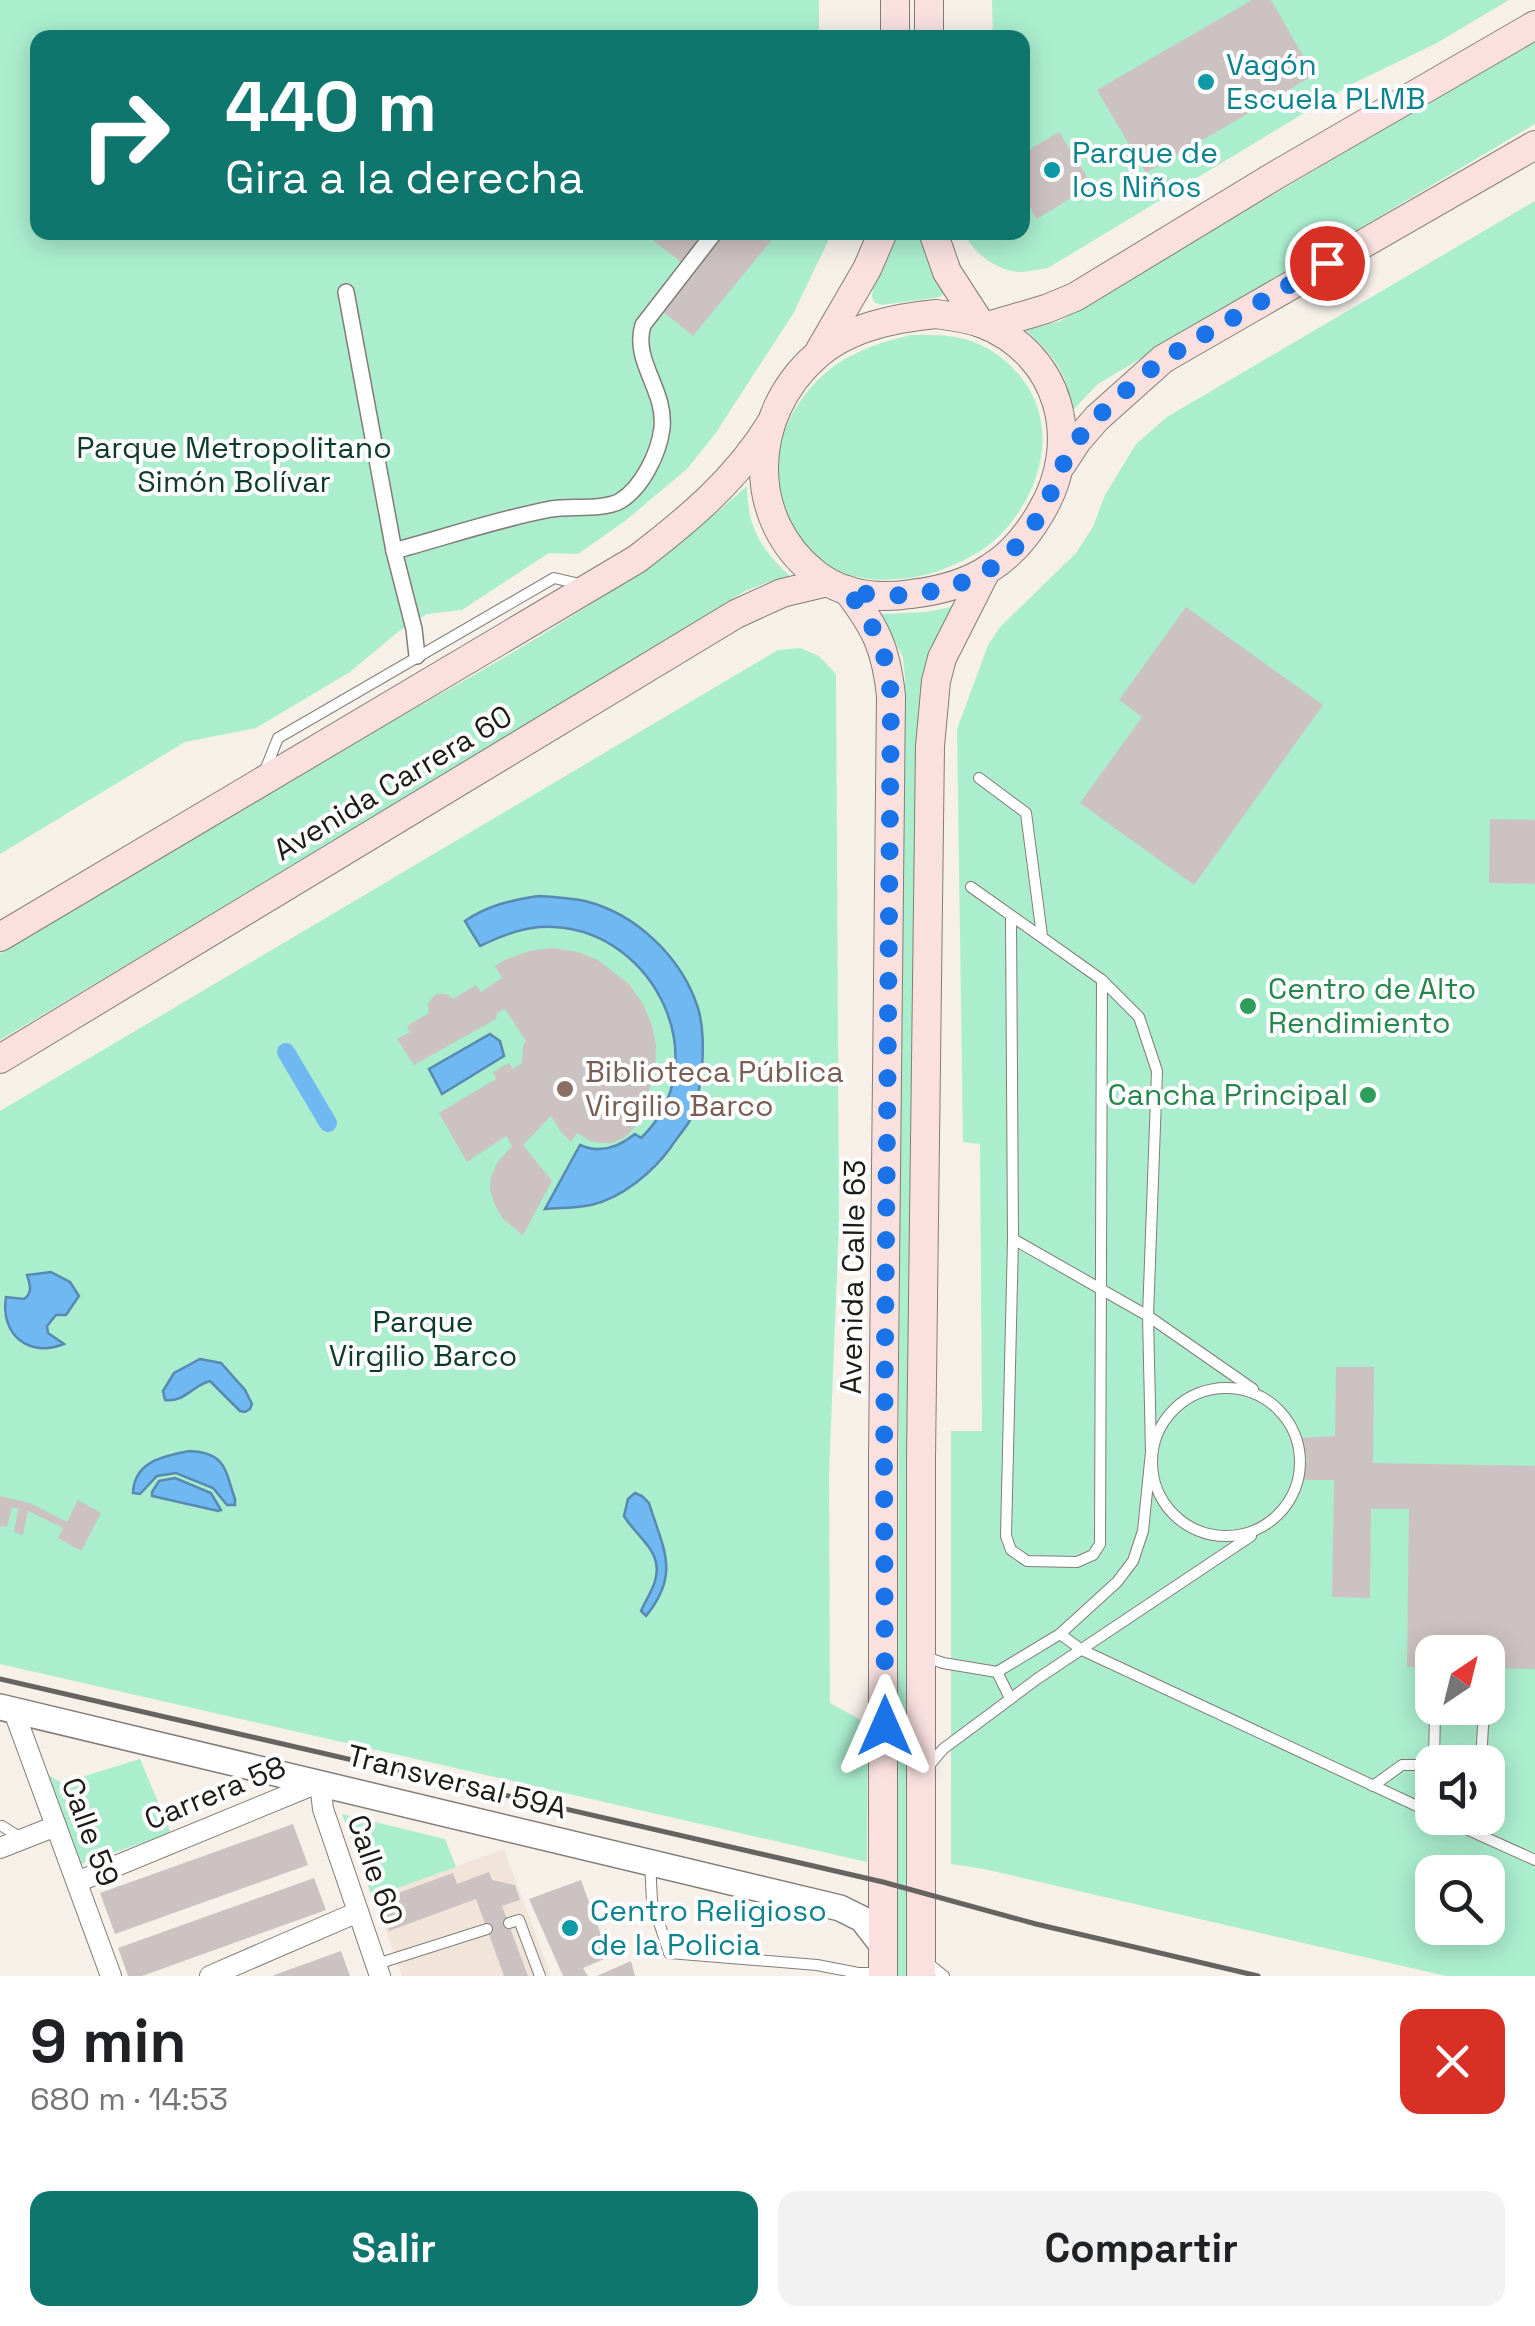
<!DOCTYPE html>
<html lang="es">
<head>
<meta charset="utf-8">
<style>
  body { margin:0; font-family:"Space Grotesk",sans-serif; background:#f2f2f2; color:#202124; height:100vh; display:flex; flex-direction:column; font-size:38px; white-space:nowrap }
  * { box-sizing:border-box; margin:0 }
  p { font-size:32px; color:#757577 }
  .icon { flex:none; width:55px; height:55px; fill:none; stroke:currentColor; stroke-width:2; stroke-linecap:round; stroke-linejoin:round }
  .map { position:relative; height:1976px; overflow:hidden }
  .side { display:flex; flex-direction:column; background:#fff; flex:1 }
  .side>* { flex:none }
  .top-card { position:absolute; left:30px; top:30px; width:1000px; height:210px; border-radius:20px; box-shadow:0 5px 25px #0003; background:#0f766e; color:#fff; overflow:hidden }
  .needle { width:65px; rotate:35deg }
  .buttons { position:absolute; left:1415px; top:1635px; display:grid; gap:20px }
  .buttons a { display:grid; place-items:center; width:90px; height:90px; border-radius:20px; background:#fff; box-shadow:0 5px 25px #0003; font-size:50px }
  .pin { position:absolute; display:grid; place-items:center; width:85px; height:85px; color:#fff; margin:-42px; border:5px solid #fff; border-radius:50%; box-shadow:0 2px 10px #0007 }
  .me { position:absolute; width:110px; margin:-55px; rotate:0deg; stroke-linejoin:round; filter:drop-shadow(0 0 8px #0008) }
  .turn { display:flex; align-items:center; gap:35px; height:210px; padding:0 30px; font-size:45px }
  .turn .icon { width:130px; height:130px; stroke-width:2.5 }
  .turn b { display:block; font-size:70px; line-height:85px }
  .round { display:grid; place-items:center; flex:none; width:105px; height:105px; border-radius:20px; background:#f2f2f2 }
  .head { display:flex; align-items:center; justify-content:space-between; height:170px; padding:0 30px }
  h1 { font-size:60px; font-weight:700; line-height:75px }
  .primary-button { display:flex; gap:20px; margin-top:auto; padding:20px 30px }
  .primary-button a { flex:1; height:115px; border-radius:20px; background:#0f766e; color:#fff; font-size:40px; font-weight:700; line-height:115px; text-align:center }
  .primary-button a+a { background:#f2f2f2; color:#202124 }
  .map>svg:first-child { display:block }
</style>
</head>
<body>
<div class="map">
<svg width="1535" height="1976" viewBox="0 0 1535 1976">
  <rect width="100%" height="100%" fill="#f6f0e9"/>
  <!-- built -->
  <polygon fill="#f0e5d8" points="504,1849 551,1976 402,1976 373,1896"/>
  <!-- green -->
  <g fill="#abeece" fill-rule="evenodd">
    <polygon points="0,0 819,0 819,38 38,38 38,232 832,233 793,314 715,434 687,469 625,521 578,554 549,553 462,610 427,614 399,631 350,672 256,728 185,742 0,854"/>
    <path d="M992,0H1509L1435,44L1352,84L1048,268C1040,269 1031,271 1023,272C999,273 973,253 964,233L1022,232V38L993,37Z"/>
    <path d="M1535,40V124L1098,384L1072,411C1068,372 1053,354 1023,328L1044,326L1060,321Z"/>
    <path d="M1535,201V1976H1446L984,1869L951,1864V1431H982L980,1144L963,1142L957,729L988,645L1000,627L1076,553L1093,527L1105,495L1136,444L1167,417ZM1432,1652H1488V1708H1432ZM1432,1762H1488V1818H1432ZM1432,1872H1488V1928H1432Z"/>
    <path d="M895,233H919C925,255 933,272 946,291L940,297L882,305L874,302L872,296L873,289Z"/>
    <path d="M911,335C928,335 947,334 964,339C987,345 1005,358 1020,376C1062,427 1040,497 996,539C978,555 952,567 929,574C900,581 868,583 839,572C815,563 792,537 784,513C782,506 778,499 777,491C769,445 797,393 834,366C857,350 884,341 911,335Z"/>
    <path d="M747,486C748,530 761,549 792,578L777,579L745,591L416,793L0,1040V953C110,885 221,818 333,754C474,675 627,595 747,486Z"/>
    <polygon points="952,607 934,644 909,1976 897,1976 901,832 905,680 903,657 880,614 926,612"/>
    <polygon points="800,648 819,656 836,674 839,1224 829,1474 830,1703 868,1724 867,1862 0,1664 0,1111 778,650"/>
    <polygon points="140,1759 171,1833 81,1864 45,1773 62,1783"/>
    <polygon points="342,1814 445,1839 456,1867 372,1897"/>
  </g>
  <!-- water -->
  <g fill="#70b8f2" stroke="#5789b1" stroke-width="2.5">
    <path d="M539,896C555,897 571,898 585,901C637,914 682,958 698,1008C704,1028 703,1050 702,1070C700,1087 697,1106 689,1122C684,1130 676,1139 671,1147C653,1172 622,1198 591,1205C577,1208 560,1208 545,1209L580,1145C600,1154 619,1147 635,1134L641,1138C718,1064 656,932 554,927C528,925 503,935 480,946L465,921C488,905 512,900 539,896Z"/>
    <polygon points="490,1034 500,1041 504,1056 442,1094 429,1069"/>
    <path d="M51,1272L70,1282L79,1296L66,1315H56L47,1326L48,1333L64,1344C29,1358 0,1335 6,1297L24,1299C33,1293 30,1284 27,1275Z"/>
    <path d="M200,1359L221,1363L245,1390L252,1404L250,1409L245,1412L240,1411L210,1381C193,1385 184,1403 165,1400L163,1391L174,1373Z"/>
    <path d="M190,1451C227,1453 225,1471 235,1499V1505H227L213,1488L176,1473L157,1476L140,1494L133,1493C134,1461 164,1456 190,1451Z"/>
    <polygon points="175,1478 211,1493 221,1510 218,1511 152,1496 152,1492 159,1481"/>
    <path d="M635,1493L642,1496L649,1503C663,1549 681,1573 646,1616L641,1611C645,1601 652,1592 655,1581C664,1551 637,1538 624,1516L628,1499Z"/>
  </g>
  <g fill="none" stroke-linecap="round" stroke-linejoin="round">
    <!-- canal -->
    <polyline stroke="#70b8f2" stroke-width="18" points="286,1052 328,1123"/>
  </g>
  <!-- building -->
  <g fill="#ccc2c1">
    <polygon points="1252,0 1271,0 1314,75 1146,173 1097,90"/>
    <polygon points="1059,132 1092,185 1037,219 1022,194 1022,154"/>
    <polygon points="642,232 699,232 704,237 684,264"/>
    <polygon points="727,232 778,232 693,336 662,311"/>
    <polygon points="1186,607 1323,705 1194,885 1080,803 1142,717 1119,700"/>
    <polygon points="1490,819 1535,820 1535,884 1489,883"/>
    <polygon points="552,948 578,952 598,960 629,984 643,1004 652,1025 656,1045 655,1071 648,1094 631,1124 635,1127 624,1138 612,1143 600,1143 588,1140 577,1133 571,1142 561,1132 551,1116 523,1145 552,1181 523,1235 503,1219 494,1203 490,1190 491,1177 497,1163 512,1146 506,1136 467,1162 439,1113 496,1079 493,1072 501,1067 509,1063 513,1069 522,1063 523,1046 526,1041 505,1009 497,1013 496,1019 414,1065 397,1039 410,1032 407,1026 429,1013 428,1003 436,994 446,994 453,999 476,985 481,992 502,978 495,966 505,960 529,951"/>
    <polygon points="1336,1367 1374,1367 1373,1463 1535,1466 1535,1669 1488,1668 1488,1652 1432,1652 1432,1667 1407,1667 1409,1509 1371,1509 1370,1598 1332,1597 1334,1480 1302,1480 1307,1460 1301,1438 1335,1436"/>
    <polygon points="0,1496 30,1503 67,1522 78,1500 101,1513 81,1551 58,1538 63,1528 28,1511 23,1535 14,1532 18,1509 12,1507 7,1527 0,1526"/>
    <polygon points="293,1824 308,1865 115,1934 100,1893"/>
    <polygon points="489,1872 492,1880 515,1885 520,1900 502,1906 528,1976 504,1976 476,1899 389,1931 379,1904 388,1900 387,1897 453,1873 457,1884"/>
    <polygon points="314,1878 326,1910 142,1976 128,1976 118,1948"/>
    <polygon points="581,1880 609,1957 583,1968 588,1976 563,1976 529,1899"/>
    <polygon points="341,1951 350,1976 274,1976 274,1975"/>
    <polygon points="631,1961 635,1976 597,1976"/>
  </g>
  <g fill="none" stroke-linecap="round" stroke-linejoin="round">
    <defs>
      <g id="service">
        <polyline points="264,773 278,738 554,578 584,585"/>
        <polyline points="979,778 1026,813 1042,936"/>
        <polyline points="1011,917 1013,1239 1006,1536 1011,1550 1027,1561 1077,1562 1093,1555 1100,1544 1102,980"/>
        <polyline points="1013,1239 1148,1316 1253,1389"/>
        <circle cx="1226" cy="1462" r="74"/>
        <polyline points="1060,1634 1082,1650 1432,1813"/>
        <polyline points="923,1656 943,1663 997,1672 1060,1634 1117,1582 1133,1561 1143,1531 1151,1452 1148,1316 1157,1071 1139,1017 1102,980 971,887"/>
        <polyline points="997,1672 1010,1698"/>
        <polyline points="1434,1762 1435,1708"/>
        <polyline points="1481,1762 1484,1708"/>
        <polyline points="928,1767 943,1749 1037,1679 1251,1536"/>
        <polyline points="1373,1786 1402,1765 1432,1765"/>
        <polyline points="1442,1818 1535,1860"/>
        <polyline points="2,1826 21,1838"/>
        <polyline points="650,1862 652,1901 669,1953 817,1965 858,1973 882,1973"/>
        <polyline points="509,1923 519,1920 540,1976"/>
        <polyline points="925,1961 944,1976"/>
        <polyline points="377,1964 487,1929"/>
      </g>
      <g id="pedestrian">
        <polyline points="346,292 394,551 414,629 417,656"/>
        <path d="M394,551C446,537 498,519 551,509C571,506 604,510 620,501C642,488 659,453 662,428C666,389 632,362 643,325L715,232"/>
      </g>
      <g id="minor">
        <polyline points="13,1709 111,1976"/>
        <polyline points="0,1848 56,1826"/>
        <polyline points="77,1882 320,1782 323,1809 380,1976"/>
        <polyline points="210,1976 358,1912"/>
      </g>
      <polyline id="tertiary" points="0,1707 840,1908 862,1919 883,1946"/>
      <g id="secondary">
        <polyline points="895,38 895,0"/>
        <polyline points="929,38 929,0"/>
        <polyline points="933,232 947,272 980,323"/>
        <path d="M936,314C951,316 966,318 981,323C1061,354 1083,442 1041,512C1029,533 1011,555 990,568C968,583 937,591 911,594C878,599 845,596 817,575C744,519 749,415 816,356C848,327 895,318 936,314Z"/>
        <polyline points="988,326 1046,309 1075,297 1276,175 1535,25"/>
        <polyline points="820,350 867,269 883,232"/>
        <polyline points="1062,464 1077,441 1097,418 1163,359 1535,145"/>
        <path d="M847,590C876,628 886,648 891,696L883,1457V1976"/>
        <path d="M0,937L637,559C689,519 737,479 771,423"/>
        <polyline points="0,1059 736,614 782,593 828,582"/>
        <polyline points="921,1976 921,1458 930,746 936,681 942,658 986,571"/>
      </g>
    </defs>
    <!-- service casing -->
    <use href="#service" stroke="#827d76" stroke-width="12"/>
    <!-- pedestrian casing -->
    <use href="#pedestrian" stroke="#827d76" stroke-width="18"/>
    <!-- minor casing -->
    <use href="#minor" stroke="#827d76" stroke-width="22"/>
    <!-- tertiary casing -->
    <use href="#tertiary" stroke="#827d76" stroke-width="28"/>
    <!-- secondary casing -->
    <use href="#secondary" stroke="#827d76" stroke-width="30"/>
    <!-- service -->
    <use href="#service" stroke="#fff" stroke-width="10"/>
    <!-- pedestrian -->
    <use href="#pedestrian" stroke="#fff" stroke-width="15"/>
    <!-- minor -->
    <use href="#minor" stroke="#fff" stroke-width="20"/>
    <!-- tertiary -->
    <use href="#tertiary" stroke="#fff" stroke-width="25"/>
    <!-- secondary -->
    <use href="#secondary" stroke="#fae1e0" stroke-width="28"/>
    <!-- rail -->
    <polyline stroke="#676460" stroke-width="5" points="0,1679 883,1882 1036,1924 1258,1976"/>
  </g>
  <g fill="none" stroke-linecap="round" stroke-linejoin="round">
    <!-- route -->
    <path stroke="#1a73e8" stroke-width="18" stroke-dasharray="0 32.4" d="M885,1726L884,1457L891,696C886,648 876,627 847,590C891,602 948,594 988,570C1007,559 1024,539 1036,521C1052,497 1058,470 1073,446C1089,423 1111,404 1132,385C1157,362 1185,346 1214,329C1252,307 1289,285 1327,263"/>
  </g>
  <!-- markers -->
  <g fill="#0f9aa8" stroke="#fff" stroke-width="4">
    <circle cx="1206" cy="82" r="10"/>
    <circle cx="1052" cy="170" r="10"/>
    <circle cx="570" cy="1928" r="10"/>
  </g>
  <g fill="#2e9e5b" stroke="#fff" stroke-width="4">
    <circle cx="1248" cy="1006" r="10"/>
    <circle cx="1368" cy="1095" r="10"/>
  </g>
  <circle fill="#8d6e63" stroke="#fff" stroke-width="4" cx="565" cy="1089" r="10"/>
  <g text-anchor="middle" stroke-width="8" stroke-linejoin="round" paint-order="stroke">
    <!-- culture labels -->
    <g font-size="30" fill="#0d838f" stroke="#fff" text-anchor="start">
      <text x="1226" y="75">Vagón<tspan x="1226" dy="34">Escuela PLMB</tspan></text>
      <text x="1072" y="163">Parque de<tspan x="1072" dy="34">los Niños</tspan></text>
      <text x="590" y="1921">Centro Religioso<tspan x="590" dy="34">de la Policia</tspan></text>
    </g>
    <!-- park labels -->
    <g font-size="30" fill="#0f3b2a" stroke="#fff">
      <text x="234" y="458">Parque Metropolitano<tspan x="234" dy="34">Simón Bolívar</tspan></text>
      <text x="423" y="1332">Parque<tspan x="423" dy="34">Virgilio Barco</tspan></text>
    </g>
    <!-- street labels -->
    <g font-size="30" fill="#1d1b18" stroke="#fff">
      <text transform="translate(393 783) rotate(-31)" y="10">Avenida Carrera 60</text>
      <text transform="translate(853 1277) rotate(-89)" y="10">Avenida Calle 63</text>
      <text transform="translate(457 1782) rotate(14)" y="10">Transversal 59A</text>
      <text transform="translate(215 1793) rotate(-22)" y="10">Carrera 58</text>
      <text transform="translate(90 1832) rotate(70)" y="10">Calle 59</text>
      <text transform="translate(375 1870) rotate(71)" y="10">Calle 60</text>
    </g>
    <!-- leisure labels -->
    <g font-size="30" fill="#27864d" stroke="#fff" text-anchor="start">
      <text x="1268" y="999">Centro de Alto<tspan x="1268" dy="34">Rendimiento</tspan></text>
      <text x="1348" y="1105" text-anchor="end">Cancha Principal</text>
    </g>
    <!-- education labels -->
    <g font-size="30" fill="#785e54" stroke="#fff" text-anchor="start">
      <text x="585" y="1082">Biblioteca Pública<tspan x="585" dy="34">Virgilio Barco</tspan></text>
    </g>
  </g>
</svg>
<div class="buttons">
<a><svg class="needle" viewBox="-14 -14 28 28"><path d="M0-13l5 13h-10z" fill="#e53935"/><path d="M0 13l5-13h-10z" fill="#757577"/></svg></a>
<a><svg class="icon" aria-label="sound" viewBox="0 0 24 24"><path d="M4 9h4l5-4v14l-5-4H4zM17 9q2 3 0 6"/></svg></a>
<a><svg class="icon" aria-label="search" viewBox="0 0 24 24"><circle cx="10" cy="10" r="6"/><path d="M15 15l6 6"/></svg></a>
</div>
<div class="pin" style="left:1327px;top:263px;background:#d93025"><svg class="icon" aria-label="arrive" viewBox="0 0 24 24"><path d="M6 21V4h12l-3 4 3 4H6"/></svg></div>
<svg class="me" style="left:885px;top:1726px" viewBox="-20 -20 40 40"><path d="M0-17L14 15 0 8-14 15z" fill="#1a73e8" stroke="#fff" stroke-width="4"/></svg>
<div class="top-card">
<div class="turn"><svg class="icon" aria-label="right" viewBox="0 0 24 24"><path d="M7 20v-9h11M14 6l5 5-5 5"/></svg><div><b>440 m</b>Gira a la derecha</div></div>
</div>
</div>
<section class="side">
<div class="head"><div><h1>9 min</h1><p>680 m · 14:53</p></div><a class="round" style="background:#d93025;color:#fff"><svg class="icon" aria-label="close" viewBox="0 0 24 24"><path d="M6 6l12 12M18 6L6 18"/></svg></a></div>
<div class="primary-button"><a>Salir</a><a>Compartir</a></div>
</section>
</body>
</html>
